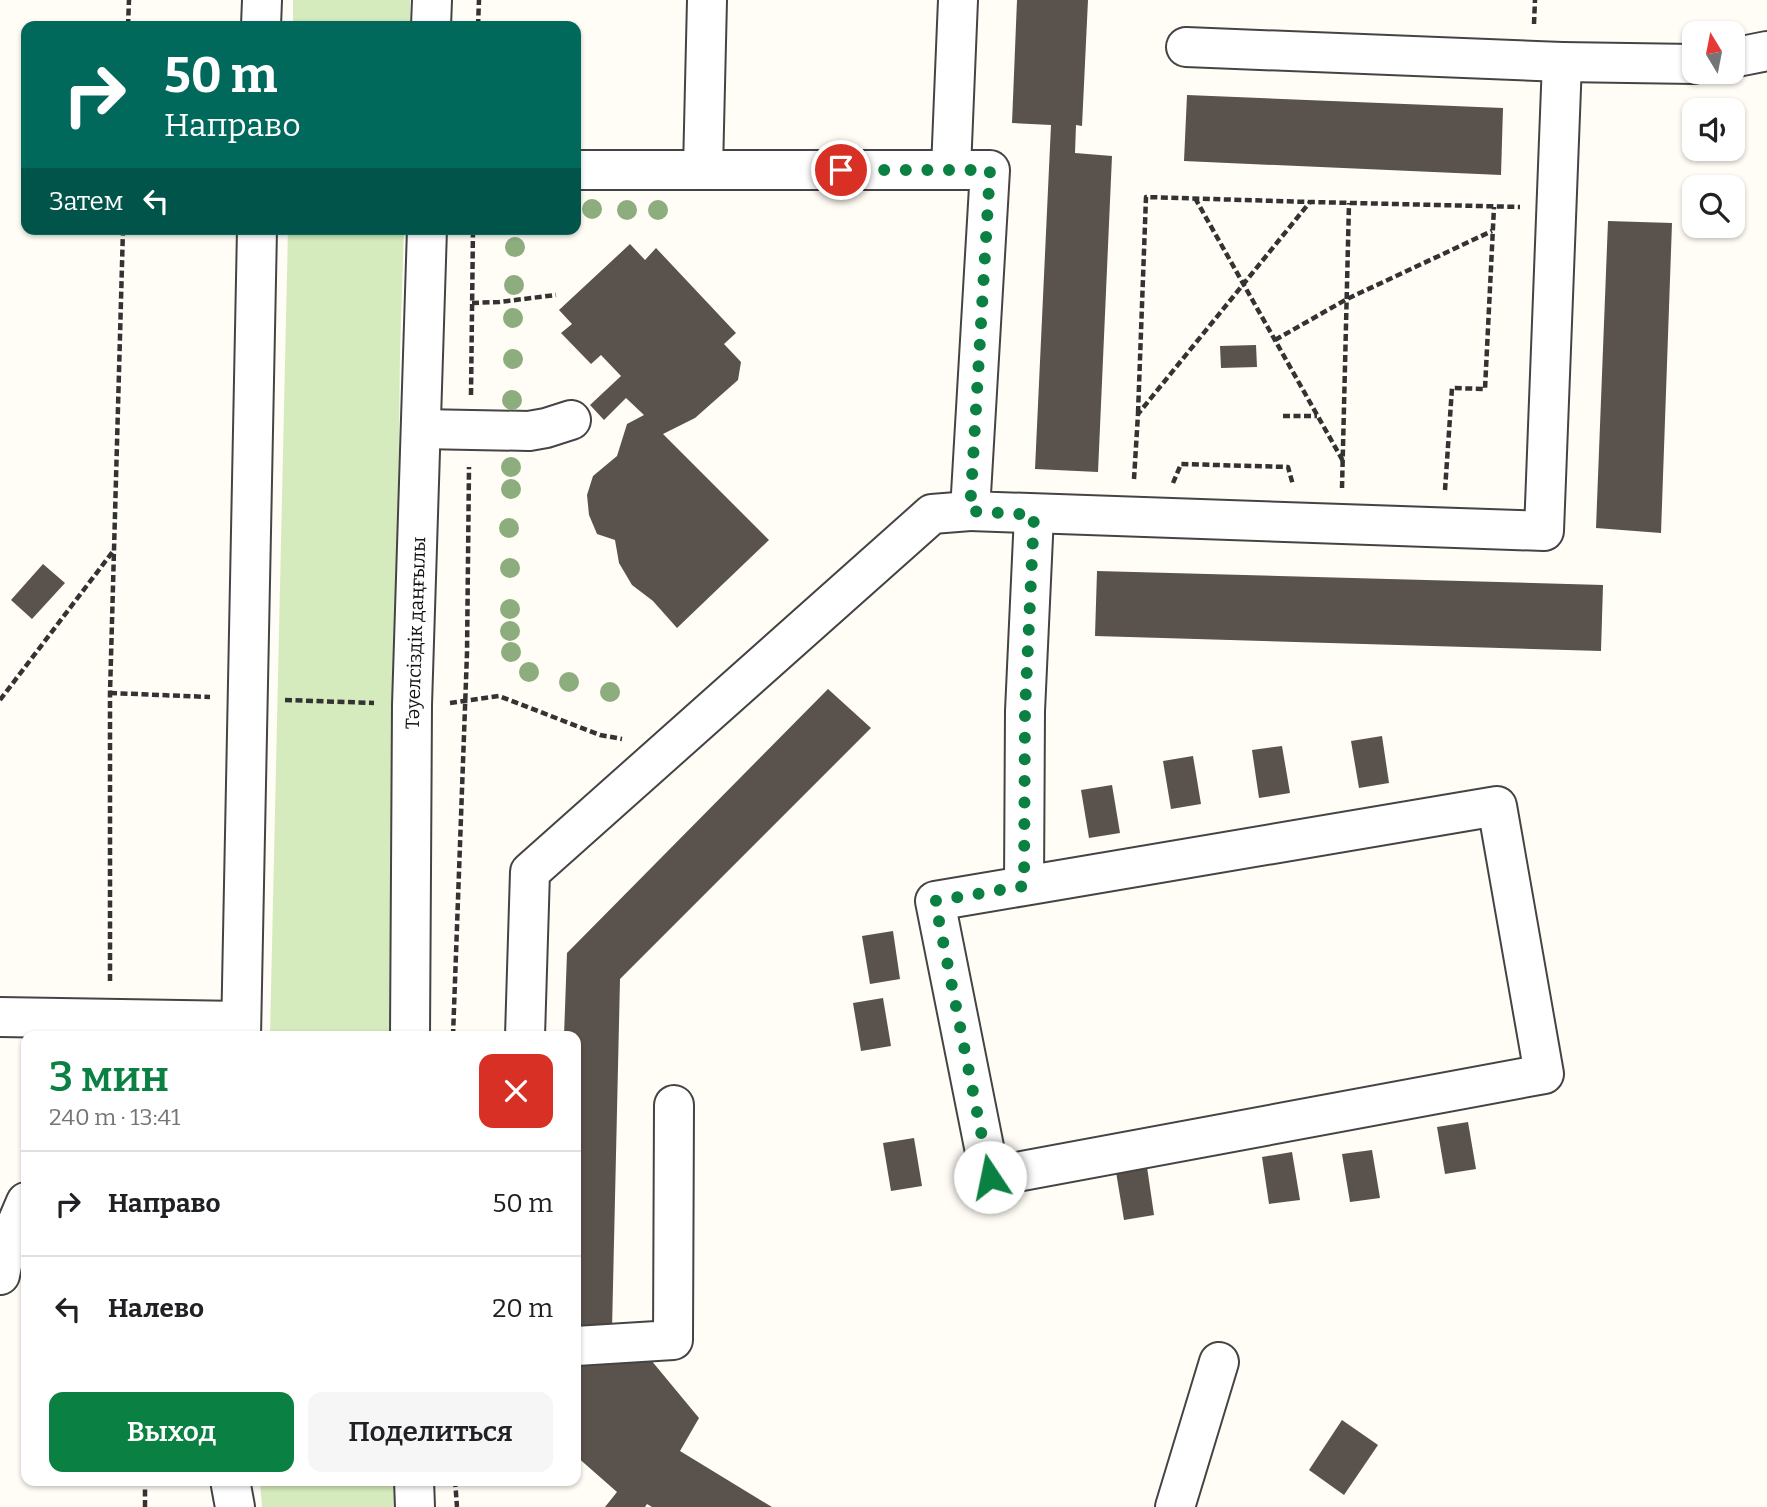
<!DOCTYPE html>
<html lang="ru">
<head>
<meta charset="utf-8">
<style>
  body { margin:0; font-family:Bitter,serif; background:#f6f6f6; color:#202124; height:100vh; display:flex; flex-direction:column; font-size:26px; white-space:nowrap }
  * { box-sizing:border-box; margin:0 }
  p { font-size:23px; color:#757577 }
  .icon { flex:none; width:38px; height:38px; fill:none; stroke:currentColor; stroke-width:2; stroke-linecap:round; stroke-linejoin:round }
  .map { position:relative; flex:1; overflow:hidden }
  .panel { position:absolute; left:21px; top:1031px; width:560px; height:455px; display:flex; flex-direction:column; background:#fff; border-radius:14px; box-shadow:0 2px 5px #0004 }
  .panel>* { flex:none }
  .banner { position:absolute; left:21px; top:21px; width:560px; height:214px; border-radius:14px; box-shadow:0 2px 5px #0004; background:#00695c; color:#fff; overflow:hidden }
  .needle { width:46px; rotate:350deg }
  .tools { position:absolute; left:1682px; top:21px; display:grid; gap:14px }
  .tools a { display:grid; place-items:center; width:63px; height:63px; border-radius:14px; background:#fff; box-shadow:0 2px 5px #0004; font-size:35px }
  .pin { position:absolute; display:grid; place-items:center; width:60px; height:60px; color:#fff; margin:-30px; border:4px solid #fff; border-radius:50%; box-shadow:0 2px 7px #0007 }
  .me { position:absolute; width:77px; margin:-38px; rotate:349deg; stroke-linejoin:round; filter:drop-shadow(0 0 5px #0008) }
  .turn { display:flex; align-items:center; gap:24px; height:147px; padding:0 28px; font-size:32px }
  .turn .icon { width:91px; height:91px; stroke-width:2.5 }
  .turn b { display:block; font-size:49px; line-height:60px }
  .then { display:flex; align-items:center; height:66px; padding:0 28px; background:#0003; gap:14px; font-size:26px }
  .round { display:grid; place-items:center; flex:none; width:74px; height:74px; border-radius:14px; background:#f6f6f6 }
  .overview { display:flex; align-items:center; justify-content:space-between; height:119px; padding:0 28px }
  h1 { font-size:42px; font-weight:600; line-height:52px; color:#0b8043 }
  .cta { display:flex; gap:14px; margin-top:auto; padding:14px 28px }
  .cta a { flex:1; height:80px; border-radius:14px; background:#0b8043; color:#fff; font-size:28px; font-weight:600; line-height:80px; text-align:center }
  .cta a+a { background:#f6f6f6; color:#202124 }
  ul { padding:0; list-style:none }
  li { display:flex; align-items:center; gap:21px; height:105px; padding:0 28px; border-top:2px solid #e0e0e0 }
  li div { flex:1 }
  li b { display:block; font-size:26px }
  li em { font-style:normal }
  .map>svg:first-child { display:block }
</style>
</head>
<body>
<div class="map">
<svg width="1767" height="1507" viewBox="0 0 1767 1507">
  <rect width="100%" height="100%" fill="#fffdf5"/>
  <!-- green -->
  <g fill="#d5ebbd">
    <rect x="293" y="0" width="117" height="26"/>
    <polygon points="288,229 404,229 400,353 392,1036 270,1036"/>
    <polygon points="260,1481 394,1481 396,1507 262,1507"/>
  </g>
  <!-- building -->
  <g fill="#5a524d">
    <polygon points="1017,0 1088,0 1082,126 1076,125 1075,153 1112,156 1098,472 1035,469 1051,125 1012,123"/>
    <polygon points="1187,95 1503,108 1501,175 1184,161"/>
    <polygon points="1608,221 1672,223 1661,533 1596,528"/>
    <polygon points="630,244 645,260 656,248 736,333 724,344 741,362 738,380 695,418 663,434 769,540 677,628 653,601 632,585 619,563 615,540 597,534 589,515 587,495 593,476 617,456 627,424 644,415 626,398 604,420 590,405 621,376 601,355 591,364 561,333 572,324 559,310"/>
    <polygon points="1256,345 1257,367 1221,368 1220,346"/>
    <polygon points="43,564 65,583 32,619 11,600"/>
    <polygon points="1097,571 1603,585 1601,651 1095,636"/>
    <polygon points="828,689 871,728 620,979 612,1330 576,1331 576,1036 564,1036 567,953"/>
    <polygon points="1382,736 1389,783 1359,788 1351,741"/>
    <polygon points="1282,746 1290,793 1259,798 1252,750"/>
    <polygon points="1193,756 1201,804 1171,809 1163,761"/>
    <polygon points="1112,785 1120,833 1089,838 1081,790"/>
    <polygon points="893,931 900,979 870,984 862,936"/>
    <polygon points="883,998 891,1046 861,1051 853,1003"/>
    <polygon points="1468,1122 1476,1169 1445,1174 1437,1127"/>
    <polygon points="914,1138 922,1186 891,1191 883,1143"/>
    <polygon points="1372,1150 1380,1198 1350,1202 1342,1154"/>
    <polygon points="1292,1152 1300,1200 1269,1204 1262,1157"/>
    <polygon points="1147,1167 1154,1215 1124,1220 1116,1172"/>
    <polygon points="641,1348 699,1418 680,1451 772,1507 652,1507 647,1504 645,1507 605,1507 617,1492 576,1456 576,1357"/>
    <polygon points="1342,1420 1378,1445 1344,1495 1309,1470"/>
  </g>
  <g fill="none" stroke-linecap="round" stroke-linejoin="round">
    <defs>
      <g id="minor">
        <polyline points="261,26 262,0"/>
        <polyline points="431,26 432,0"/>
        <polyline points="1732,58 1767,51"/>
        <polyline points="1562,62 1694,64"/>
        <polyline points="951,169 958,0"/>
        <polyline points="576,170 990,170 970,511 1544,531 1562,62 1186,47"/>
        <polyline points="703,170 707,0"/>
        <polyline points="421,429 529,431 546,428 571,420"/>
        <polyline points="1024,886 1497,806 1544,1074 990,1177 935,901 1024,886 1025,711 1034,515"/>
        <polyline points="0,1017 241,1021"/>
        <polyline points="241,1036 257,229"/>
        <polyline points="410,1036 412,705 427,229"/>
        <polyline points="525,1036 530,872 932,514 970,511"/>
        <polyline points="0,1275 5,1251 26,1202"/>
        <polyline points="576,1346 673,1340 674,1105"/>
        <polyline points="230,1480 235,1507"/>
        <polyline points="414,1480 415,1507"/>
        <polyline points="1175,1507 1219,1362"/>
      </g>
    </defs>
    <!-- minor casing -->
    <use href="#minor" stroke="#444" stroke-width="42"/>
    <!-- path -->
    <g stroke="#333" stroke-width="4.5" stroke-dasharray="7 3.5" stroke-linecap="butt">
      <polyline points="1534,24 1535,0"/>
      <polyline points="128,26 129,0"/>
      <polyline points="478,26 479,0"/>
      <polyline points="1195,198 1343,461"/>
      <polyline points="472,303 499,302 556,295"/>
      <polyline points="1275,340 1347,299 1492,231"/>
      <polyline points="471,395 473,229"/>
      <polyline points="1138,413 1146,197 1309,202"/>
      <polyline points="1283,416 1317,416"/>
      <polyline points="1134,479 1138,414 1310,202 1520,207"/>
      <polyline points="1173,483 1181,464 1288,467 1293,485"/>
      <polyline points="1342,488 1349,203"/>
      <polyline points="1445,490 1452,388 1485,389 1494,207"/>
      <polyline points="110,693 210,697"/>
      <polyline points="0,700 114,550"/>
      <polyline points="285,700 374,703"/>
      <polyline points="450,703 499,696 600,735 622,739"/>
      <polyline points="110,981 110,693 123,229"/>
      <polyline points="453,1036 467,653 469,467"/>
      <polyline points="455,1480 457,1507"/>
      <polyline points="145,1507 145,1480"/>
    </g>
    <!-- minor -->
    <use href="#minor" stroke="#fff" stroke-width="38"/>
  </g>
  <!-- trees -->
  <g fill="#8dad7f">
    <circle cx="592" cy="209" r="10"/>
    <circle cx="627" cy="210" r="10"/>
    <circle cx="658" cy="210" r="10"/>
    <circle cx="515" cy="247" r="10"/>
    <circle cx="514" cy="285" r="10"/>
    <circle cx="513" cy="318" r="10"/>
    <circle cx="513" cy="359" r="10"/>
    <circle cx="512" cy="400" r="10"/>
    <circle cx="511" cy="467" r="10"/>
    <circle cx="511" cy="489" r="10"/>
    <circle cx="509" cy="528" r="10"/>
    <circle cx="510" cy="568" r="10"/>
    <circle cx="510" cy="609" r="10"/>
    <circle cx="510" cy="631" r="10"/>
    <circle cx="511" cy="652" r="10"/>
    <circle cx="529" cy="672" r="10"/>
    <circle cx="569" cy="682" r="10"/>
    <circle cx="610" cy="692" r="10"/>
  </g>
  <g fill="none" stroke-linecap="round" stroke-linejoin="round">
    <!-- route -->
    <polyline stroke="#0b8043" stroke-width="12" stroke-dasharray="0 21.6" points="841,170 990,170 970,511 1034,515 1025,711 1024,886 935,901 990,1177"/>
  </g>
  <g text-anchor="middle" stroke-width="7" stroke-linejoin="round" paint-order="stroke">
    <!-- street labels -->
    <g font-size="19" fill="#111" stroke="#fff">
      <text transform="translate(415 633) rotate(-88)" y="7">Тәуелсіздік даңғылы</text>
    </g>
  </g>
</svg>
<div class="tools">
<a><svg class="needle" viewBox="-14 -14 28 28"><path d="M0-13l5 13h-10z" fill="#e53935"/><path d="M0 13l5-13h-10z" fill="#757577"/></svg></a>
<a><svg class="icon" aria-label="sound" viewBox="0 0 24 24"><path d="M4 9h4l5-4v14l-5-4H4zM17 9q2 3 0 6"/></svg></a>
<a><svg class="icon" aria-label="search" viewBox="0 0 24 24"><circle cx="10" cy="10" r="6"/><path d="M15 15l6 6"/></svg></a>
</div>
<div class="pin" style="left:841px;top:170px;background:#d93025"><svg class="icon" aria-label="arrive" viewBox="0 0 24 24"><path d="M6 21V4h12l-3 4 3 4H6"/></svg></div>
<svg class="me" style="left:990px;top:1177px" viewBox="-20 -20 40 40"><circle r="19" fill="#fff"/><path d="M0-13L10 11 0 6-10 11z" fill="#0b8043"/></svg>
<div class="banner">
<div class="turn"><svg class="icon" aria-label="right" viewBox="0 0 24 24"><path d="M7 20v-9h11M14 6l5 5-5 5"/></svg><div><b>50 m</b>Направо</div></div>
<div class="then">Затем<svg class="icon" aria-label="left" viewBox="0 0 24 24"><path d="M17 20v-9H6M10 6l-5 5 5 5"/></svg></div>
</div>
<section class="panel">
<div class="overview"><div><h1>3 мин</h1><p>240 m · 13:41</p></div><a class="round" style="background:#d93025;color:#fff"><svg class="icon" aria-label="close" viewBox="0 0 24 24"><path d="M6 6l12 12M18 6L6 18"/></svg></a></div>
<ul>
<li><svg class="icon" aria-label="right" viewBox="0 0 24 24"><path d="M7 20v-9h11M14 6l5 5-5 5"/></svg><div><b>Направо</b></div><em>50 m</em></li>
<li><svg class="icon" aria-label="left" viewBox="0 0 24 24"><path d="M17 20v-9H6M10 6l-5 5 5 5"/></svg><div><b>Налево</b></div><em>20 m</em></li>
</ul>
<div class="cta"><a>Выход</a><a>Поделиться</a></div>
</section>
</div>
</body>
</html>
